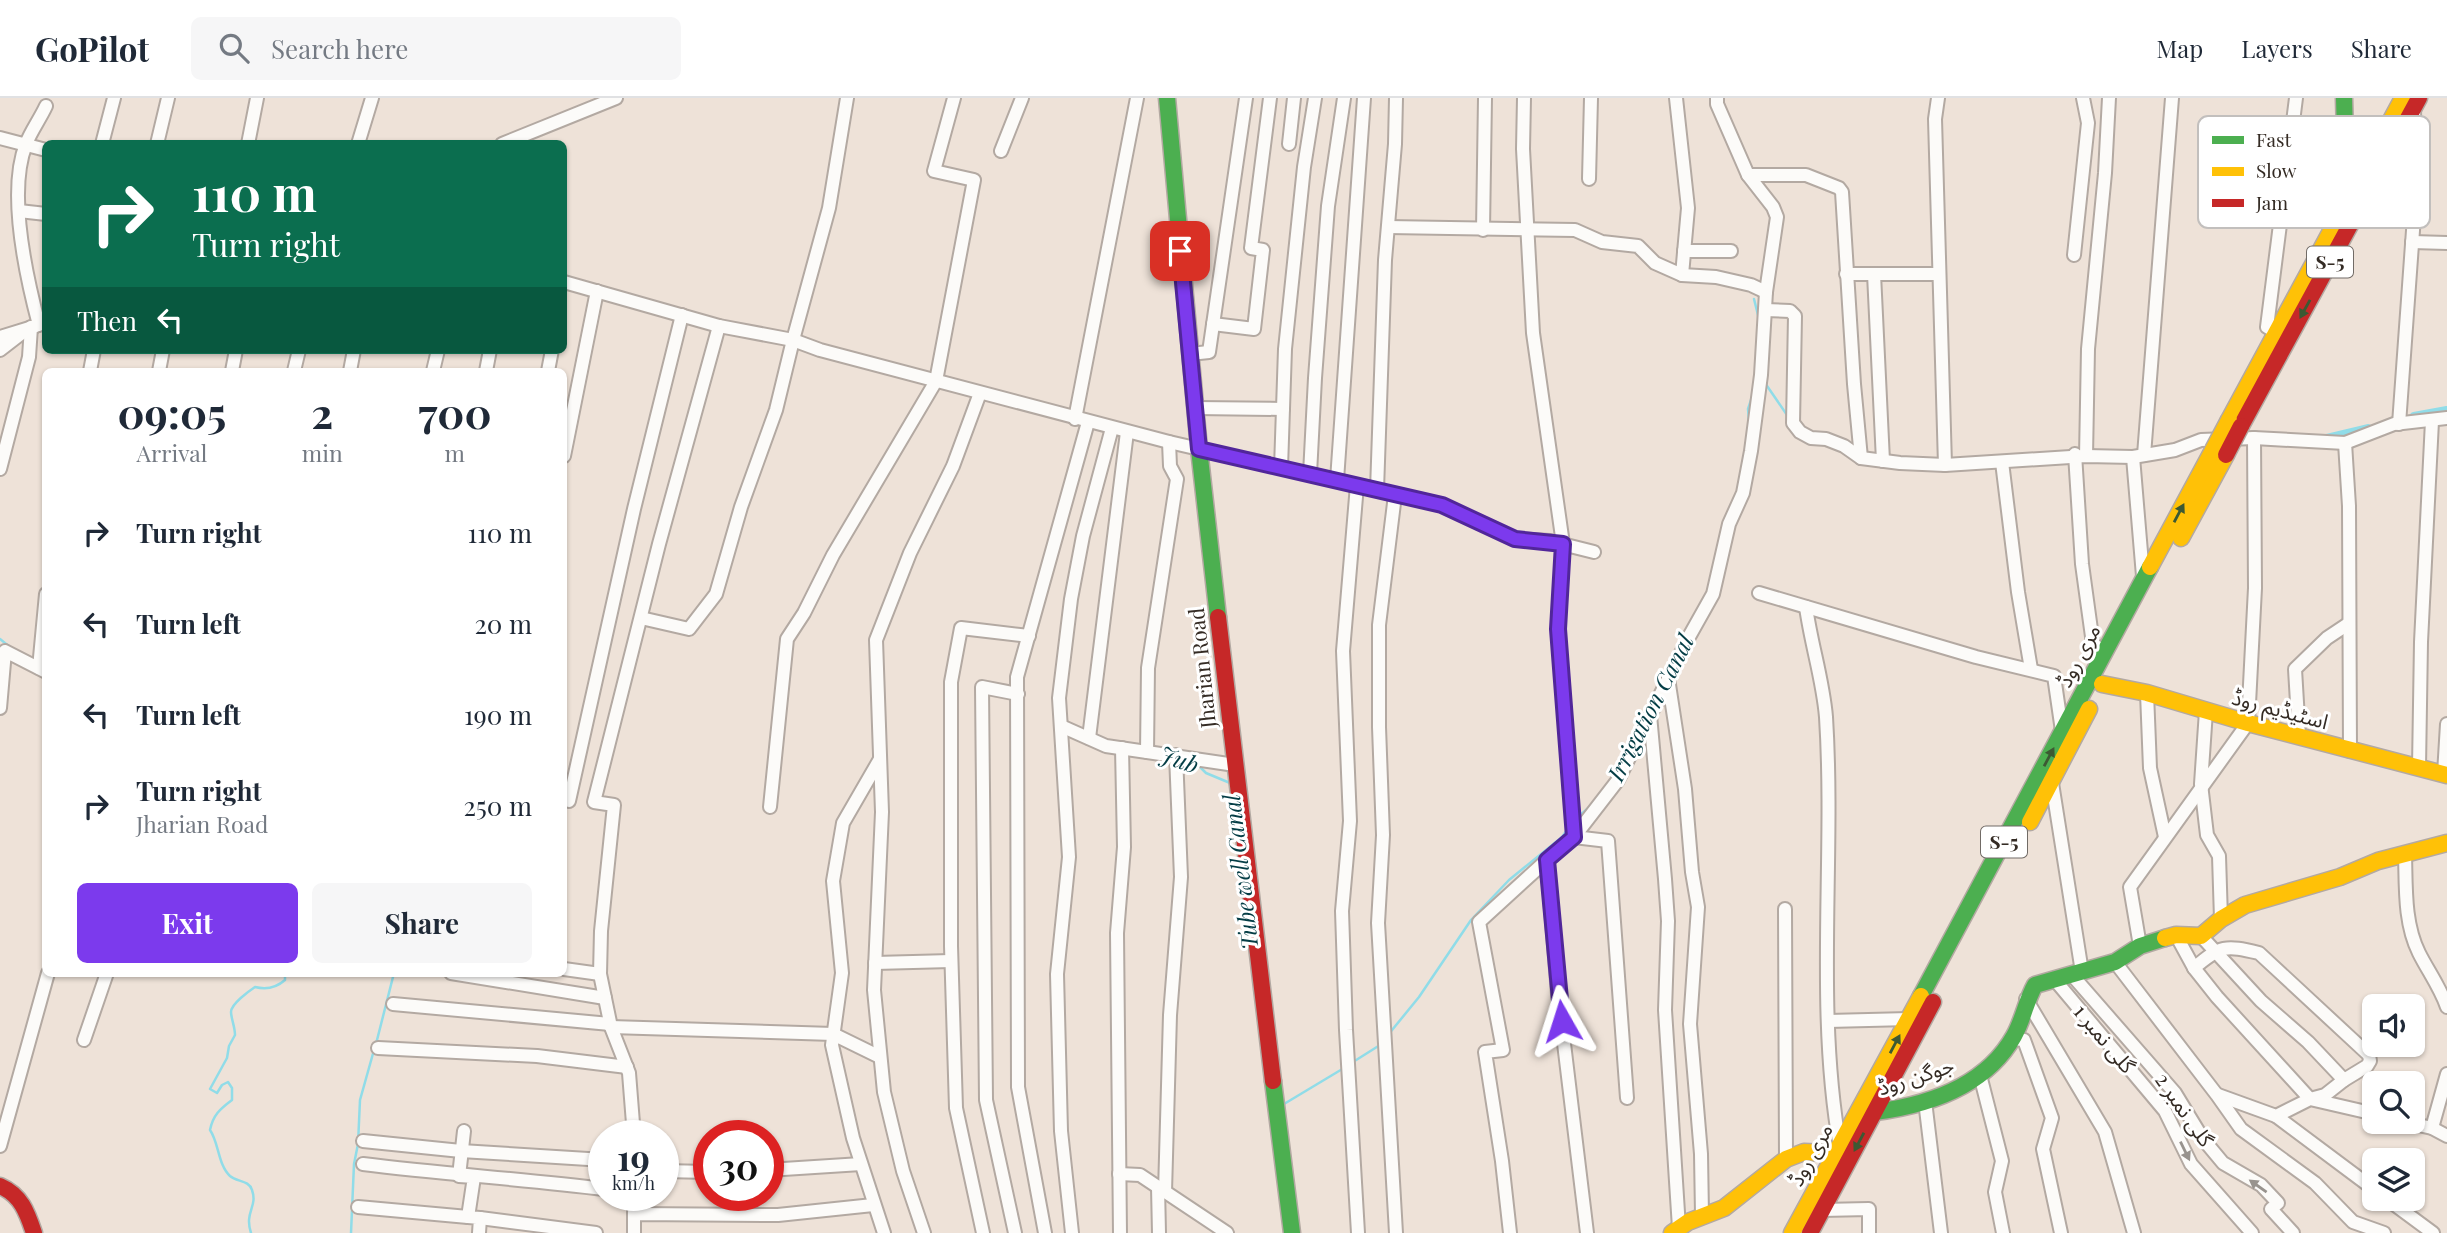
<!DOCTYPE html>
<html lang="en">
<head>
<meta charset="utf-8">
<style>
  body { margin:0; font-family:"Playfair Display","Noto Sans Arabic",serif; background:#f6f6f7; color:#1f2937; height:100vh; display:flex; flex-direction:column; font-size:26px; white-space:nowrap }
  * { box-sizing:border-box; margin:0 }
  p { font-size:23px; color:#747a83 }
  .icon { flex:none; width:38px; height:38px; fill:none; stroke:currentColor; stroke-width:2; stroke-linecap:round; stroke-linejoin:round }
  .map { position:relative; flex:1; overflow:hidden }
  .sheet { position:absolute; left:42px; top:270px; width:525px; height:609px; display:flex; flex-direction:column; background:#fff; border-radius:10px; box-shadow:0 2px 5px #0004 }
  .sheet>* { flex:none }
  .banner { position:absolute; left:42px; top:42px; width:525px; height:214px; border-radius:10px; box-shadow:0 2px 5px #0004; background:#0b6e4f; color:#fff; overflow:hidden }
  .buttons { position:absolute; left:2362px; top:896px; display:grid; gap:14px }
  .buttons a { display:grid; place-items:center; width:63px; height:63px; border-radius:10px; background:#fff; box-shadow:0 2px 5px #0004; font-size:35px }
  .speed { position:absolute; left:588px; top:1022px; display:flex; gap:14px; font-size:35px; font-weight:700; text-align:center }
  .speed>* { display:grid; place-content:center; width:91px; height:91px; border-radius:50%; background:#fff; box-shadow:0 2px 5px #0004; line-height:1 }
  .speed small { font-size:18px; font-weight:400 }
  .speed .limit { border:10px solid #d22; background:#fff; color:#111 }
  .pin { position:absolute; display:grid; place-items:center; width:60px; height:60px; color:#fff; margin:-30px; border-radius:14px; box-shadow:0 4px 10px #0006 }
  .me { position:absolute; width:77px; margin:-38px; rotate:354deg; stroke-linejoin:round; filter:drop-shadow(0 0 5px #0008) }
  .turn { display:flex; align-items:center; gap:24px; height:147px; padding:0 35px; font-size:32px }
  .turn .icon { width:91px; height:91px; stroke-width:2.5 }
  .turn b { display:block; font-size:49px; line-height:60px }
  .then { display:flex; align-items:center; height:66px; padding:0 35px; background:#0003; gap:14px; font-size:26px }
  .eta { display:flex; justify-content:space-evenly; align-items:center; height:119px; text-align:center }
  .eta b { font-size:42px; font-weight:700; line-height:49px }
  .primary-button { display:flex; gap:14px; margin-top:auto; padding:14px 35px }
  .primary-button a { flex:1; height:80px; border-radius:10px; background:#7c3aed; color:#fff; font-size:28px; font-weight:700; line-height:80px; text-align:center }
  .primary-button a+a { background:#f6f6f7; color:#1f2937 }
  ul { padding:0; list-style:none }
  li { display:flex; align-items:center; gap:21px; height:91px; padding:0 35px }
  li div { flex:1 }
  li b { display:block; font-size:26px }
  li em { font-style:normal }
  header { display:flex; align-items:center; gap:42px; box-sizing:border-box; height:98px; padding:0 35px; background:#fff; border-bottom:2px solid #e0e1e3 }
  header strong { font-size:33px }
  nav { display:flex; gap:38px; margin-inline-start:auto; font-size:24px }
  .search { width:490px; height:63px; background:#f6f6f7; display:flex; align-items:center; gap:18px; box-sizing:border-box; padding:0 24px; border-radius:10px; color:#747a83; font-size:26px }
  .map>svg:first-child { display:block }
</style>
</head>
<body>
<header>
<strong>GoPilot</strong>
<div class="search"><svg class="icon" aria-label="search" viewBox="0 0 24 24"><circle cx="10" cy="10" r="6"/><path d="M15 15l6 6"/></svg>Search here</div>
<nav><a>Map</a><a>Layers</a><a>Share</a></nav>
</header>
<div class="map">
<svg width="2447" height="1135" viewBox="0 0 2447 1135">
  <rect width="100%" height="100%" fill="#eee2d8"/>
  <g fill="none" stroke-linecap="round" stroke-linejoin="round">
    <!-- stream -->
    <g stroke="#90dce8" stroke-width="2.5">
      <polyline points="1754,201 1759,221"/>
      <polyline points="1765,285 1787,317"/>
      <polyline points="1749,323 1748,311 1752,299"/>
      <polyline points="0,541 11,550"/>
      <polyline points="1646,613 1653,597"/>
      <polyline points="1197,666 1206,675 1230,685"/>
      <polyline points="1578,719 1594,705"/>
      <polyline points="1388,937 1419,899 1471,822 1509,782 1562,739 1569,729"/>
      <polyline points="376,946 394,875"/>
      <polyline points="1353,964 1380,947"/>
      <polyline points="1284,1006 1344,970"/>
      <path d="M251,1135C244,1114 258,1109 252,1092C249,1082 237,1084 230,1078C218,1067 219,1045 210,1032C213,1017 220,1011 232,1002V990L228,984L222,987L217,995L210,991L227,960L229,948L235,937C235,929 231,920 231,914C231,906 249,893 255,889C267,892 276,890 285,882V875"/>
      <polyline points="351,1135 354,1066 358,1046 360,1002 374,952"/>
    </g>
    <!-- canal -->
    <g stroke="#90dce8" stroke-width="10">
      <polyline points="2414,319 2447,313"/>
      <polyline points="2326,341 2368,331"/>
    </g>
    <defs>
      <g id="street">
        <polyline points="1524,0 1523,51 1533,235 1563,446 1558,531 1574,739"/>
        <polyline points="1676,0 1688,110 1682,177"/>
        <polyline points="1938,0 1935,21 1945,367"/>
        <polyline points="0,40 46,52"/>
        <polyline points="102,46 114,0"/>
        <polyline points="157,46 168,0"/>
        <polyline points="248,46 257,0"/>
        <polyline points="358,46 372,0"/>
        <polyline points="502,46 616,0"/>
        <polyline points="1289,46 1294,0"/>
        <polyline points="1001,53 1022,0"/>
        <polyline points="1748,77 1806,77 1839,90 1842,94 1854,286 1861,360"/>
        <polyline points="1589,81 1591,0"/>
        <polyline points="19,113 46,116"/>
        <polyline points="1388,129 1575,132 1602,144 1638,148 1655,165 1682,177 1716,179 1751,187 1766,194"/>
        <polyline points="1483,132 1485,0"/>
        <polyline points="2412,144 2447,145"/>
        <polyline points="1684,153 1731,153"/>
        <polyline points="2074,157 2088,25 2083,0"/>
        <polyline points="1846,176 1939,176"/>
        <polyline points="1874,176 1883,363"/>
        <polyline points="564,184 719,228 793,242 820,252 1169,344 1442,407 1515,441 1550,443 1594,454"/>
        <polyline points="1765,212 1790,213 1795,218 1793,325 1800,334 1811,340 1826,341 1844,348 1861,360 1900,365 1945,367 2086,358 2133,359 2175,352 2201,342 2254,340 2345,345 2394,326 2447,320"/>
        <polyline points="1213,226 1254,231 1263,152 1251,150 1270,0"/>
        <path d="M39,227C26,178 7,94 26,46C31,33 40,21 46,8"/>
        <polyline points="2276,234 2267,229 2296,0"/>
        <polyline points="0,239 36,228"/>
        <polyline points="0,252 22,235"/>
        <polyline points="1190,256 1209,254 1246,0"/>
        <polyline points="90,273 94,252"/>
        <polyline points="159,273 163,252"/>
        <polyline points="232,273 236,252"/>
        <polyline points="294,273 299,252"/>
        <polyline points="350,273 354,252"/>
        <polyline points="433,273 438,252"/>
        <polyline points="486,273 490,252"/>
        <polyline points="548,273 552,252"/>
        <polyline points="1195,310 1283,311"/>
        <polyline points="1075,321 1137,0"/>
        <polyline points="2399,326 2416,91 2414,12"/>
        <polyline points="2345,345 2349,408 2350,653"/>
        <polyline points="2075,356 2082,466 2093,546 2105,554"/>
        <polyline points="2144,357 2172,0"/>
        <polyline points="564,358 597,193"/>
        <polyline points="2086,358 2088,251 2105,75 2109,0"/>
        <polyline points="2133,359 2143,478"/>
        <polyline points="2002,364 2018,494 2031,571"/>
        <polyline points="1281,370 1285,251 1304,69 1315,0"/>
        <polyline points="0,371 29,259 31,229"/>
        <polyline points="1310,376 1315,280 1328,108 1344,0"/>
        <polyline points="1337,382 1364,0"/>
        <polyline points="1357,387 1343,553 1350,723 1342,813 1346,932 1358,1135"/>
        <polyline points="1377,392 1385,162 1395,46 1396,0"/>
        <polyline points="1395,397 1379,527 1379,629 1383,737 1378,825 1396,1135"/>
        <polyline points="1759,495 1976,559 2054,578 2062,633"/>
        <path d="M1806,509C1811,546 1823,582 1826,619C1835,762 1815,908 1840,1049"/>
        <polyline points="641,520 689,531 716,496 741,409 776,312 793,242 829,110 847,0"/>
        <polyline points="39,570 46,496"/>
        <polyline points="1668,580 1685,691 1692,774 1698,809 1690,926 1701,1056 1702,1117"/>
        <polyline points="2147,595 2150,670 2165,739"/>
        <polyline points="0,610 5,553 46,574"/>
        <polyline points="2206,613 2201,686 2207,737 2219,758 2221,821"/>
        <polyline points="1650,617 1665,781 1668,823 1665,912 1679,1130"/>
        <polyline points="1061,628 1106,648 1235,667"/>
        <polyline points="2299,638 2295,571 2327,540 2348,526"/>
        <polyline points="1089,640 1127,334"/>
        <polyline points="1147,654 1148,570 1177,381 1170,368 1169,344"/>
        <polyline points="880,661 843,725 833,783 842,875 832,947 853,1040 884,1135"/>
        <polyline points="2419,669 2421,544 2432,323"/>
        <polyline points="2444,676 2447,626"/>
        <polyline points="2052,685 2082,874"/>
        <polyline points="569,703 634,411 682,217"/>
        <polyline points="770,709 787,541 804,515 833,457 936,283 974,82 934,73 954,0"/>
        <polyline points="1574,739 1618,682 1690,537 1713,496 1729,426 1743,395 1751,353 1761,277 1766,194 1777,119 1773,109 1748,77 1717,6 1717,0"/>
        <path d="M2405,756C2406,789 2404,825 2419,855C2428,873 2440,889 2447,909"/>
        <polyline points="1785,811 1786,1061"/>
        <polyline points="2176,837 2194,870 2217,899 2310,1001 2325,997 2344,982 2308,944 2261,903 2201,838"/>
        <polyline points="2140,848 2130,789 2248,625 2255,490 2254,340"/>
        <polyline points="2115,864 2217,997 2241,1031 2315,1085 2353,1124 2384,1135"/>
        <polyline points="875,865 951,863"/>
        <path d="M2194,870C2221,847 2225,847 2259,855L2369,957L2370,963L2367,968L2344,982"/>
        <polyline points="564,871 600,876"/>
        <polyline points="451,875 605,900"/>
        <polyline points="2072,877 2175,995 2203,1041 2223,1065 2261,1087 2278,1105 2271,1111 2293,1135"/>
        <polyline points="2055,882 2165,1013 2191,1066 2252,1135"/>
        <polyline points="2026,901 2105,1034 2134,1135"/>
        <polyline points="393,906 610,926"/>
        <polyline points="1828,923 1909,921"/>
        <polyline points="611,929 833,936 880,959"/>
        <polyline points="2012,941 2024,942 2052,1020 2043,1051 2061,1135"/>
        <polyline points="84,942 107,875"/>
        <polyline points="378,950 537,958 627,969"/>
        <polyline points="1980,977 2002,1063 1995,1094 2003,1135"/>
        <polyline points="2218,997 2276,1018 2310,1001 2375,1016"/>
        <polyline points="1925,1003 1941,1135"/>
        <polyline points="2276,1018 2375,1092"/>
        <polyline points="2405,1024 2432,1030 2447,1038"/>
        <polyline points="2432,1030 2447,976"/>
        <polyline points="464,1033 459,1078 474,1079 468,1119 480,1120 479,1135"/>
        <polyline points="634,1038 629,975 611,929 600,876 601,833 614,707 594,704 659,446 719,228"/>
        <polyline points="363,1043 461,1053 604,1062"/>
        <polyline points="0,1048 48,875"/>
        <path d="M363,1066C443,1076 523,1081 604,1091"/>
        <polyline points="768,1072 861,1066"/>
        <polyline points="663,1073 709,1074"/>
        <polyline points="1119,1076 1140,1077 1227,1135"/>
        <polyline points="1158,1089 1159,1135"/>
        <polyline points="1165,1094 1170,917 1181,779 1176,657"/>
        <polyline points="2387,1101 2433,1135"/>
        <polyline points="358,1109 468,1119"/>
        <polyline points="1822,1112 1869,1111 1869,1135"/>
        <polyline points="634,1116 635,1097"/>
        <polyline points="480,1120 596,1135"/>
        <polyline points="634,1135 634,1116 778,1117 873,1107"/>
        <polyline points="924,1135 903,1073 884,994 874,892 882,714 876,542 910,455 953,368 980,295"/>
        <polyline points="983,1135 956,1010 951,848 951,584 961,530 1029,538"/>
        <polyline points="1015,1135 986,1002 982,589 1018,596"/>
        <polyline points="1045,1135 1018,989 1017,579 1088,324"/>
        <polyline points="1072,1135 1061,1033 1057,876 1069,759 1059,600 1071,501 1083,438 1112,330"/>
        <polyline points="1120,1135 1117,835 1124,749 1122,650"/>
        <polyline points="1510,1135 1502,1063 1485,954 1503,952 1479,824 1547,762"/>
        <polyline points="1587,1135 1558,896 1547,762 1574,739 1608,743 1627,1000"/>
      </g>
      <g id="fast">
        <polyline points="1167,0 1199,351 1218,519"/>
        <polyline points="2344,0 2347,105"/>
        <polyline points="1921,898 2150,469"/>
        <polyline points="1273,983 1292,1135"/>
        <path d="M1875,1014C1929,1007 1986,988 2014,938C2023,922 2026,903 2035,887L2115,864L2140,848L2165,840"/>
      </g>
      <g id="slow">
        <polyline points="2229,322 2403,0"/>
        <polyline points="2181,440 2226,357"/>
        <polyline points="2150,469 2213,352"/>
        <polyline points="2102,586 2147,595 2248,625 2447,677"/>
        <polyline points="2030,724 2089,611"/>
        <polyline points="2165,840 2176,837 2201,838 2221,821 2245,807 2340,779 2378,763 2447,745"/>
        <polyline points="1672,1135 1688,1124 1724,1110 1786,1061 1804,1054 1827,1055 1840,1050"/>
        <polyline points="1792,1135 1921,898"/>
      </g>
      <g id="jam">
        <polyline points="2241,328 2419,0"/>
        <polyline points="1218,519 1273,983"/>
        <path d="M0,1088C21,1097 27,1114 34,1135"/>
        <polyline points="1810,1135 1933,904"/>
      </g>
    </defs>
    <!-- street casing -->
    <use href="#street" stroke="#b3a9a2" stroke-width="16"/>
    <!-- fast casing -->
    <use href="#fast" stroke="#b3a9a2" stroke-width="19"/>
    <!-- slow casing -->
    <use href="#slow" stroke="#b3a9a2" stroke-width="19"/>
    <!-- jam casing -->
    <use href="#jam" stroke="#b3a9a2" stroke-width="19"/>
    <!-- street -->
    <use href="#street" stroke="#fcfbf9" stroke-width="12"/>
    <!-- fast -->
    <use href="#fast" stroke="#4caf50" stroke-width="16"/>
    <!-- slow -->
    <use href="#slow" stroke="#ffc107" stroke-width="16"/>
    <!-- jam -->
    <use href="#jam" stroke="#c62828" stroke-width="16"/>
    <defs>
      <polyline id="slow-bridge" points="2213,352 2229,322"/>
      <polyline id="jam-bridge" points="2226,357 2241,328"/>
    </defs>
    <!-- slow-bridge casing -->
    <use href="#slow-bridge" stroke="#b3a9a2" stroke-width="19" stroke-linecap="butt"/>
    <!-- jam-bridge casing -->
    <use href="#jam-bridge" stroke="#b3a9a2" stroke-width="19" stroke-linecap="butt"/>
    <!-- slow-bridge -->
    <use href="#slow-bridge" stroke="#ffc107" stroke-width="16"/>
    <!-- jam-bridge -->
    <use href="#jam-bridge" stroke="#c62828" stroke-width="16"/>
  </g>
  <!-- one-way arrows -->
  <defs><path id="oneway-solid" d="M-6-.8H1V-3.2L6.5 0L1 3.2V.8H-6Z" transform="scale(1.75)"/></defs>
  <g fill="#3c5933">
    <use href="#oneway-solid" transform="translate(2305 211) rotate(119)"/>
    <use href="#oneway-solid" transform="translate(2179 415) rotate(-62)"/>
    <use href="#oneway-solid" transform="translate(2049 659) rotate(-62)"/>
    <use href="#oneway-solid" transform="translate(1895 946) rotate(-62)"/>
    <use href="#oneway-solid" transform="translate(1859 1044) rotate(118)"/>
  </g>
  <g fill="#98938e">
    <use href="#oneway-solid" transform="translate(2185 1053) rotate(64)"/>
    <use href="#oneway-solid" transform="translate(2258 1088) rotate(-145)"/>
  </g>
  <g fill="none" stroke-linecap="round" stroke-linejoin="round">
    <defs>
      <polyline id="route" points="1180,153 1199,351 1442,407 1515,441 1563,446 1558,531 1574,739 1547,762 1562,923"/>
    </defs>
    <!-- route casing -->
    <use href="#route" stroke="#51269a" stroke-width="18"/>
    <!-- route -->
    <use href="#route" stroke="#7c3aed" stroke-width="12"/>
  </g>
  <g text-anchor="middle" stroke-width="6" stroke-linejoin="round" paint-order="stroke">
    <!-- shield labels -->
    <g fill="#fff" stroke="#716b66" stroke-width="2">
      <rect x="2307" y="148.5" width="46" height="31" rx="5"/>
      <rect x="1981" y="728.5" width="46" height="31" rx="5"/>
    </g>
    <g font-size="19" font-weight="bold" fill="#342b24">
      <text x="2330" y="171">S-5</text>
      <text x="2004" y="751">S-5</text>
    </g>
    <!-- street labels -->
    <g font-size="21" fill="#342b24" stroke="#fff">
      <text transform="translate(2079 558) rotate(-62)" y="7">مری روڈ</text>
      <text transform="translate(1203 570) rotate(-96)" y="7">Jharian Road</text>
      <text transform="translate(2280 612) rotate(15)" y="7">اسٹیڈیم روڈ</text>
      <text transform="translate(2104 941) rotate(50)" y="7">گلی نمبر 1</text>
      <text transform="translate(1916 979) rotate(-18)" y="7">جوگن روڈ</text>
      <text transform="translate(2184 1012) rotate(55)" y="7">گلی نمبر 2</text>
      <text transform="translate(1811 1057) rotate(-61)" y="7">مری روڈ</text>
    </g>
    <!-- water labels -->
    <g font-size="23" font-style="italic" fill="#043d45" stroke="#fff">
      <text transform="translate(1651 610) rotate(-63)" y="8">Irrigation Canal</text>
      <text transform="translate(1179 662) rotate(19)" y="8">Jub</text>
      <text transform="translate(1241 774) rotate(-97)" y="8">Tube well Canal</text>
    </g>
  </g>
  <!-- legend -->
  <rect x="2198" y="18" width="232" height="112" rx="10" fill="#fff" stroke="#c2bfbd" stroke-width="2"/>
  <rect x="2212" y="38" width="32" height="8" fill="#4caf50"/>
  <rect x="2212" y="69" width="32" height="9" fill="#ffc107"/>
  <rect x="2212" y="101" width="32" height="8" fill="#c62828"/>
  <g font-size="19" fill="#342b24">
    <text x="2256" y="49">Fast</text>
    <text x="2256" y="80">Slow</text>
    <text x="2256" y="112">Jam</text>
  </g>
</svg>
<div class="buttons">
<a><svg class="icon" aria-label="sound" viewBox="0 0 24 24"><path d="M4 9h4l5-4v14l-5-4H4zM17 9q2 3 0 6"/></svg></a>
<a><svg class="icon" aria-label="search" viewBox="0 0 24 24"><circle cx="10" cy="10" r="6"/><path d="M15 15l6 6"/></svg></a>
<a><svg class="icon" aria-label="layers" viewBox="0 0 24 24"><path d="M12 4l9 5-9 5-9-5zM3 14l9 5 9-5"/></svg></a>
</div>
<div class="speed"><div>19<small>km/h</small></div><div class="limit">30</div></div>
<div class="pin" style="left:1180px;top:153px;background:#d93025"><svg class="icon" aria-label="arrive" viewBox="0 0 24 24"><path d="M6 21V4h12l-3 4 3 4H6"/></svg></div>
<svg class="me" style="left:1562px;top:923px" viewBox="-20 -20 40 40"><path d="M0-17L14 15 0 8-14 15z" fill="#7c3aed" stroke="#fff" stroke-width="4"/></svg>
<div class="banner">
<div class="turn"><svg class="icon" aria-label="right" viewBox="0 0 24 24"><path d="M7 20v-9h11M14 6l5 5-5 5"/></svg><div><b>110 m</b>Turn right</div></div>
<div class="then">Then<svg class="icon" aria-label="left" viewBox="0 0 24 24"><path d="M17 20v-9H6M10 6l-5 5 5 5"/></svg></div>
</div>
<section class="sheet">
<div class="eta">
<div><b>09:05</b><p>Arrival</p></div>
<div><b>2</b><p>min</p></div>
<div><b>700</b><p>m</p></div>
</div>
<ul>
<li><svg class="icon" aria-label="right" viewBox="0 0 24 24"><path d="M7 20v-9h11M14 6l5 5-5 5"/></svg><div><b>Turn right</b></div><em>110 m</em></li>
<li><svg class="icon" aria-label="left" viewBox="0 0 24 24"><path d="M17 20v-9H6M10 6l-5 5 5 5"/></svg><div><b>Turn left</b></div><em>20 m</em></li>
<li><svg class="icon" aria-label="left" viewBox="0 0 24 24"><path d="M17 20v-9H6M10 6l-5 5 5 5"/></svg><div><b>Turn left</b></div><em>190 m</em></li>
<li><svg class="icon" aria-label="right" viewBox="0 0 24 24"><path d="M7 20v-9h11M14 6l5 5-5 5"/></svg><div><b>Turn right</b><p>Jharian Road</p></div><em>250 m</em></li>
</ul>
<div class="primary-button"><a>Exit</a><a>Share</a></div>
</section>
</div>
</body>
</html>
